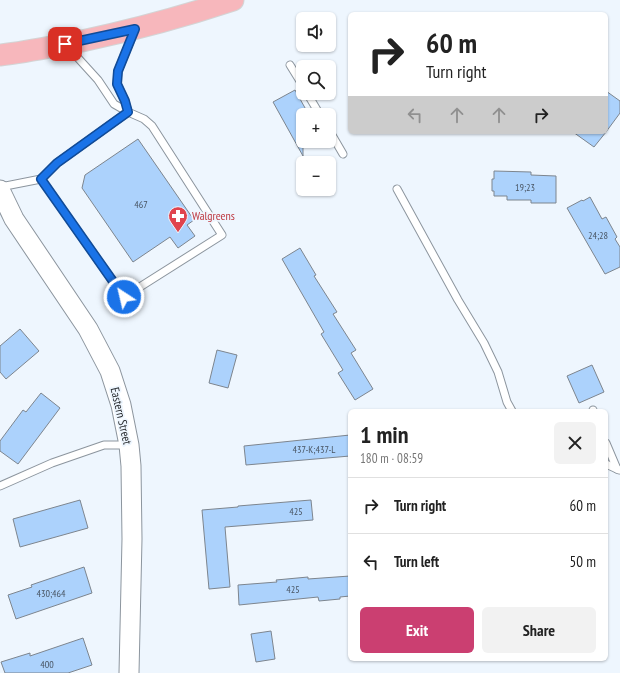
<!DOCTYPE html>
<html lang="en">
<head>
<meta charset="utf-8">
<style>
  body { margin:0; font-family:"PT Sans Narrow",sans-serif; background:#f2f2f2; color:#222; height:100vh; display:flex; flex-direction:column; font-size:15px; white-space:nowrap }
  * { box-sizing:border-box; margin:0 }
  p { font-size:13px; color:#767676 }
  .icon { flex:none; width:22px; height:22px; fill:none; stroke:currentColor; stroke-width:2; stroke-linecap:round; stroke-linejoin:round }
  .map { position:relative; flex:1; overflow:hidden }
  .side { position:absolute; left:348px; top:409px; width:260px; height:252px; display:flex; flex-direction:column; background:#fff; border-radius:6px; box-shadow:0 1px 3px #0004 }
  .side>* { flex:none }
  .guide { position:absolute; left:348px; top:12px; width:260px; height:122px; border-radius:6px; box-shadow:0 1px 3px #0004; background:#fff; color:#222; overflow:hidden }
  .controls { position:absolute; left:296px; top:12px; display:grid; gap:8px }
  .controls a { display:grid; place-items:center; width:40px; height:40px; border-radius:6px; background:#fff; box-shadow:0 1px 3px #0004; font-size:20px }
  .pin { position:absolute; display:grid; place-items:center; width:34px; height:34px; color:#fff; margin:-17px; border-radius:8px; box-shadow:0 2px 6px #0006 }
  .me { position:absolute; width:44px; margin:-22px; rotate:325deg; stroke-linejoin:round; filter:drop-shadow(0 0 3px #0008) }
  .turn { display:flex; align-items:center; gap:14px; height:84px; padding:0 12px; font-size:18px }
  .turn .icon { width:52px; height:52px; stroke-width:2.5 }
  .turn b { display:block; font-size:28px; line-height:34px }
  .lanes { display:flex; align-items:center; height:38px; padding:0 12px; background:#0003; justify-content:center; gap:20px; direction:ltr }
  .lanes .off { opacity:.35 }
  .round { display:grid; place-items:center; flex:none; width:42px; height:42px; border-radius:6px; background:#f2f2f2 }
  .summary { display:flex; align-items:center; justify-content:space-between; height:68px; padding:0 12px }
  h1 { font-size:24px; font-weight:700; line-height:30px }
  .cta { display:flex; gap:8px; margin-top:auto; padding:8px 12px }
  .cta a { flex:1; height:46px; border-radius:6px; background:#cb3f71; color:#fff; font-size:16px; font-weight:700; line-height:46px; text-align:center }
  .cta a+a { background:#f2f2f2; color:#222 }
  ul { padding:0; list-style:none }
  li { display:flex; align-items:center; gap:12px; height:56px; padding:0 12px; border-top:1px solid #e0e0e0 }
  li div { flex:1 }
  li b { display:block; font-size:15px }
  li em { font-style:normal }
  .map>svg:first-child { display:block }
</style>
</head>
<body>
<div class="map">
<svg width="620" height="673" viewBox="0 0 620 673">
  <rect width="100%" height="100%" fill="#eef6fe"/>
  <!-- building -->
  <g fill="#acd2fc" stroke="#7d858e">
    <polygon points="295,90 309,115 303,115 303,156 273,102"/>
    <polygon points="606,91 620,101 620,113 606,132"/>
    <polygon points="573,132 606,132 594,147"/>
    <polygon points="138,139 194,220 187,225 195,236 178,248 170,237 133,262 82,188 85,175"/>
    <polygon points="494,171 531,172 531,175 556,176 556,203 531,203 531,200 507,200 507,196 494,196 494,191 492,191 492,179 494,179"/>
    <polygon points="590,197 602,219 606,217 617,237 615,239 620,247 620,267 605,274 567,208 582,200 583,201"/>
    <polygon points="300,248 316,275 314,276 337,312 333,314 356,350 351,353 373,389 355,400 338,373 343,370 321,334 324,332 282,259"/>
    <polygon points="20,329 39,351 6,379 0,372 0,346"/>
    <polygon points="217,350 237,355 228,388 209,383"/>
    <polygon points="592,365 604,392 579,403 567,376"/>
    <polygon points="41,393 60,408 18,464 0,451 0,441 23,410 26,412"/>
    <polygon points="350,435 350,456 246,465 244,446"/>
    <polygon points="80,500 88,528 20,547 13,519"/>
    <polygon points="311,500 313,520 225,527 230,587 209,589 202,510 238,507 238,506"/>
    <polygon points="84,567 92,593 16,619 8,595 32,587 31,585"/>
    <polygon points="350,576 350,596 340,597 340,599 319,601 318,597 239,605 238,585 277,582 276,580 308,577 308,579"/>
    <polygon points="271,631 275,659 256,662 251,634"/>
    <polygon points="83,638 92,665 68,673 5,673 1,662 30,653 30,656"/>
  </g>
  <g fill="none" stroke-linecap="round" stroke-linejoin="round">
    <defs>
      <g id="lane">
        <polyline points="68,47 98,80 114,104 128,112 144,119 152,126 222,235 124,297 41,179 57,163 128,112"/>
        <polyline points="290,65 303,86"/>
        <polyline points="307,93 320,115"/>
        <polyline points="128,112 125,101 117,84 118,71 134,32"/>
        <polyline points="329,130 343,154"/>
        <polyline points="0,187 41,179"/>
        <polyline points="397,189 458,300 484,343 498,372 507,402 512,411"/>
        <polyline points="593,410 593,411"/>
        <polyline points="606,443 617,469"/>
        <polyline points="606,464 619,470"/>
        <polyline points="0,486 52,463 104,445 129,445"/>
      </g>
      <polyline id="secondary" points="0,190 14,219 88,329 110,371 121,405 129,445 131,466 132,539 129,673"/>
      <path id="primary" d="M0,55C28,52 54,46 82,41C133,30 182,17 233,0"/>
    </defs>
    <!-- lane casing -->
    <use href="#lane" stroke="#8c959e" stroke-width="9"/>
    <!-- secondary casing -->
    <use href="#secondary" stroke="#8c959e" stroke-width="21"/>
    <!-- primary casing -->
    <use href="#primary" stroke="#d4d4d5" stroke-width="23"/>
    <!-- lane -->
    <use href="#lane" stroke="#fff" stroke-width="7"/>
    <!-- secondary -->
    <use href="#secondary" stroke="#fff" stroke-width="19"/>
    <!-- primary -->
    <use href="#primary" stroke="#f7b7bc" stroke-width="21"/>
  </g>
  <g fill="none" stroke-linecap="round" stroke-linejoin="round">
    <defs>
      <polyline id="route" points="65,44 135,29 118,71 117,84 125,101 128,112 57,163 41,179 124,297"/>
    </defs>
    <!-- route casing -->
    <use href="#route" stroke="#114b97" stroke-width="10"/>
    <!-- route -->
    <use href="#route" stroke="#1a73e8" stroke-width="7"/>
  </g>
  <!-- icons -->
  <defs>
    <symbol id="pharmacy-pin" viewBox="-11 -11 22 30"><path d="M0 17L-7.5 6A9.5 9.5 0 1 1 7.5 6Z" fill="#e0444e" stroke="#eef6fe"/><path d="M-2-6h4v4h4v4h-4v4h-4v-4h-4v-4h4Z" fill="#fff"/></symbol>
  </defs>
  <g fill-rule="evenodd">
    <use href="#pharmacy-pin" x="167" y="205" width="22" height="30"/>
  </g>
  <g text-anchor="middle" stroke-width="3.5" stroke-linejoin="round" paint-order="stroke">
    <!-- number labels -->
    <g font-size="10" fill="#485462">
      <text x="525" y="191">19;23</text>
      <text x="141" y="208">467</text>
      <text x="598" y="239">24;28</text>
      <text x="314" y="453">437-K;437-L</text>
      <text x="296" y="515">425</text>
      <text x="293" y="593">425</text>
      <text x="51" y="597">430;464</text>
      <text x="47" y="668">400</text>
    </g>
    <!-- health labels -->
    <g font-size="12" fill="#be3a42" stroke="#eef6fe" text-anchor="start">
      <text x="192" y="220">Walgreens</text>
    </g>
    <!-- street labels -->
    <g font-size="12" fill="#272a2e" stroke="#eef6fe">
      <text transform="translate(121 416) rotate(77)" y="4">Eastern Street</text>
    </g>
  </g>
</svg>
<div class="controls">
<a><svg class="icon" aria-label="sound" viewBox="0 0 24 24"><path d="M4 9h4l5-4v14l-5-4H4zM17 9q2 3 0 6"/></svg></a>
<a><svg class="icon" aria-label="search" viewBox="0 0 24 24"><circle cx="10" cy="10" r="6"/><path d="M15 15l6 6"/></svg></a>
<a>+</a>
<a>−</a>
</div>
<div class="pin" style="left:65px;top:44px;background:#d93025"><svg class="icon" aria-label="arrive" viewBox="0 0 24 24"><path d="M6 21V4h12l-3 4 3 4H6"/></svg></div>
<svg class="me" style="left:124px;top:297px" viewBox="-20 -20 40 40"><circle r="17" fill="#1a73e8" stroke="#fff" stroke-width="3"/><path d="M0-11L8 9 0 5-8 9z" fill="#fff"/></svg>
<div class="guide">
<div class="turn"><svg class="icon" aria-label="right" viewBox="0 0 24 24"><path d="M7 20v-9h11M14 6l5 5-5 5"/></svg><div><b>60 m</b>Turn right</div></div>
<div class="lanes"><svg class="icon off" aria-label="left" viewBox="0 0 24 24"><path d="M17 20v-9H6M10 6l-5 5 5 5"/></svg><svg class="icon off" aria-label="ahead" viewBox="0 0 24 24"><path d="M12 20V5M6 11l6-6 6 6"/></svg><svg class="icon off" aria-label="ahead" viewBox="0 0 24 24"><path d="M12 20V5M6 11l6-6 6 6"/></svg><svg class="icon" aria-label="right" viewBox="0 0 24 24"><path d="M7 20v-9h11M14 6l5 5-5 5"/></svg></div>
</div>
<section class="side">
<div class="summary"><div><h1>1 min</h1><p>180 m · 08:59</p></div><a class="round"><svg class="icon" aria-label="close" viewBox="0 0 24 24"><path d="M6 6l12 12M18 6L6 18"/></svg></a></div>
<ul>
<li><svg class="icon" aria-label="right" viewBox="0 0 24 24"><path d="M7 20v-9h11M14 6l5 5-5 5"/></svg><div><b>Turn right</b></div><em>60 m</em></li>
<li><svg class="icon" aria-label="left" viewBox="0 0 24 24"><path d="M17 20v-9H6M10 6l-5 5 5 5"/></svg><div><b>Turn left</b></div><em>50 m</em></li>
</ul>
<div class="cta"><a>Exit</a><a>Share</a></div>
</section>
</div>
</body>
</html>
